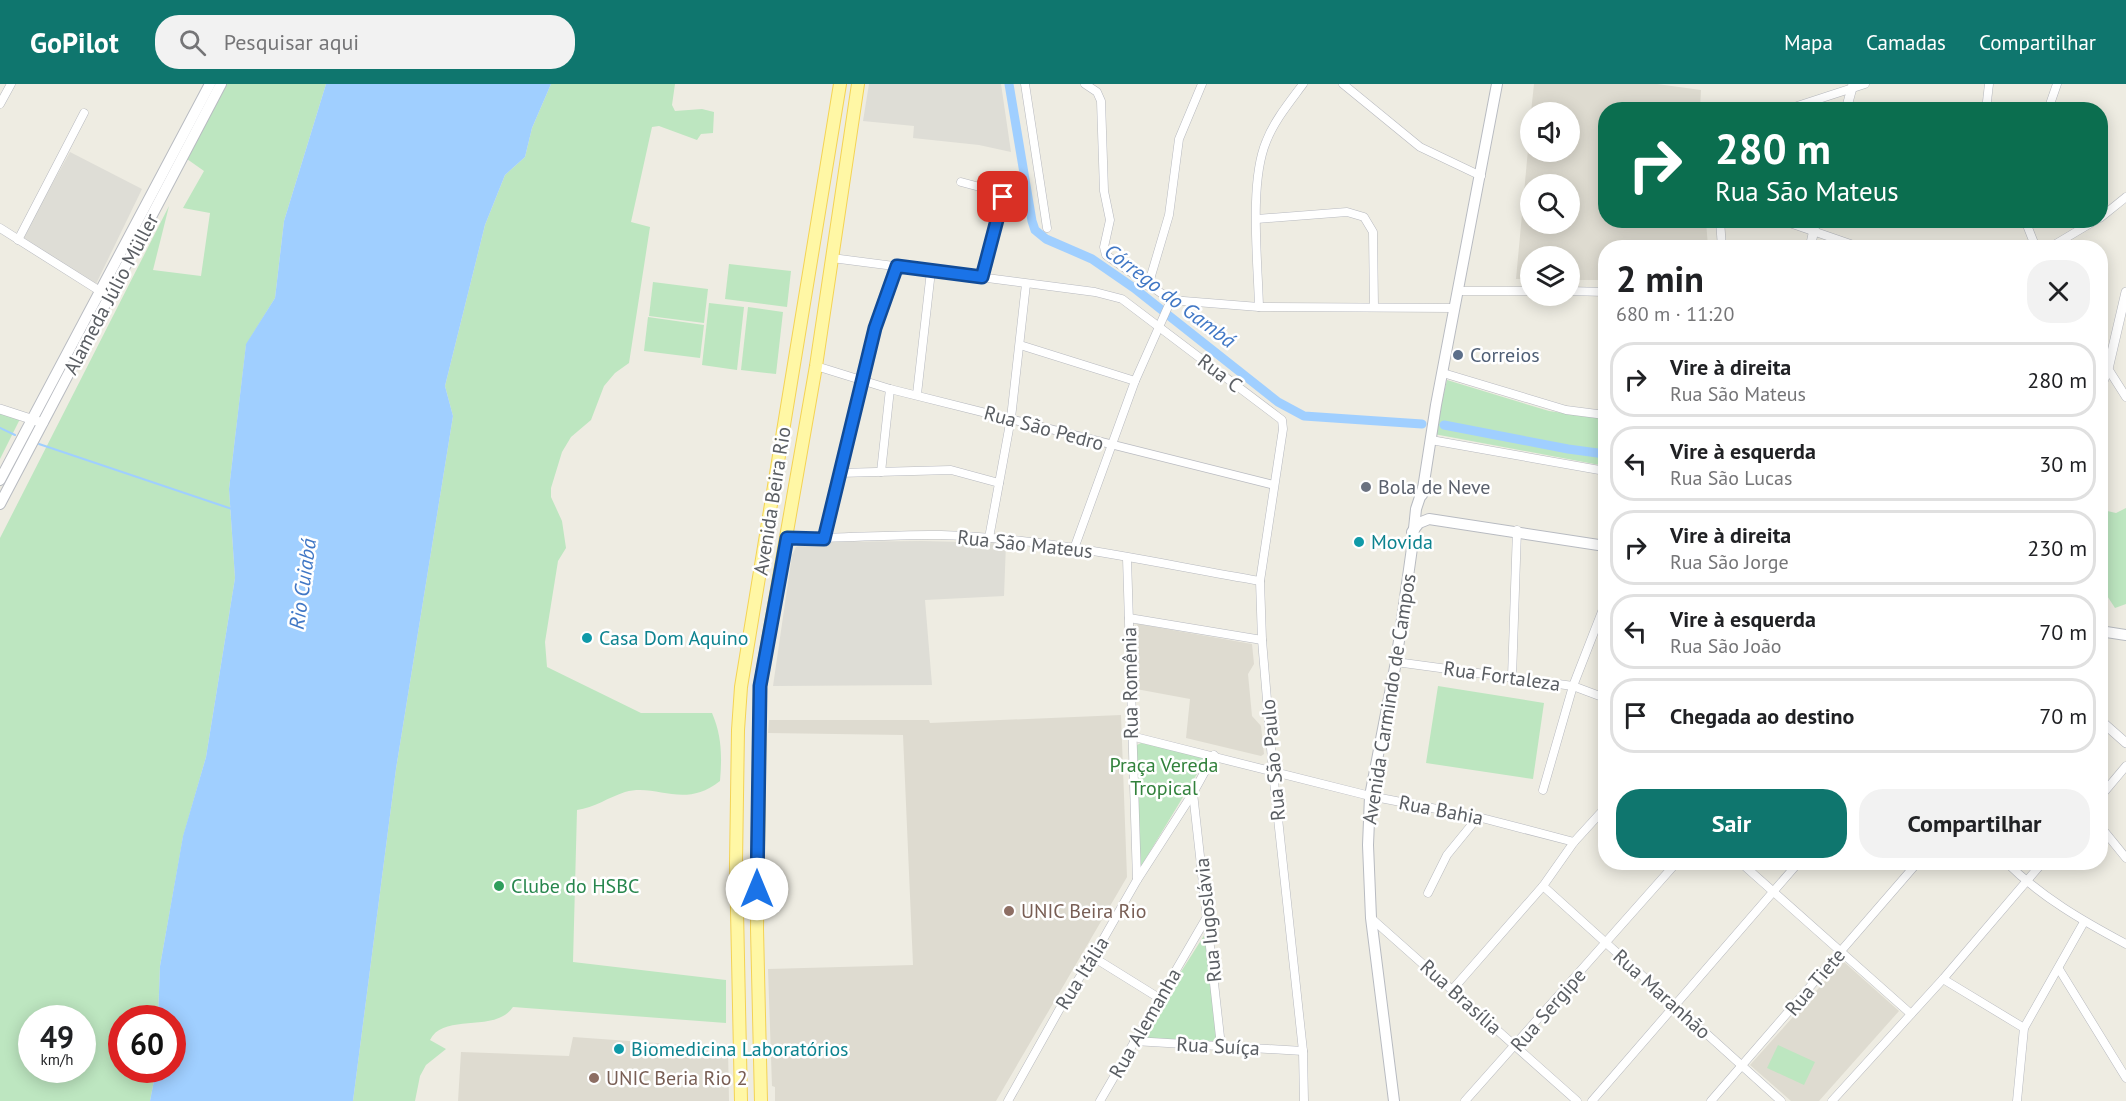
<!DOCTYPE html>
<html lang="pt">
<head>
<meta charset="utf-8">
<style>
  body { margin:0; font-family:"PT Sans",sans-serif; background:#f2f2f2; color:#202124; height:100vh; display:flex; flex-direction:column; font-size:22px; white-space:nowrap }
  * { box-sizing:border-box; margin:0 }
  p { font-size:20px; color:#757577 }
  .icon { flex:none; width:33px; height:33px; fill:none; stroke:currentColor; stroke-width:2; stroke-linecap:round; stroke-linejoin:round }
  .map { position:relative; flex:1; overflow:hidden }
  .side { position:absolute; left:1598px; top:156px; width:510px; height:630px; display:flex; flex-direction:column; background:#fff; border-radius:24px; box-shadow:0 3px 15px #0003 }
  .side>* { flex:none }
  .hud { position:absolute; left:1598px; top:18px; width:510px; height:126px; border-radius:24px; box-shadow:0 3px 15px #0003; background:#0b6e4f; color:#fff; overflow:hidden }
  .fabs { position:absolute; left:1520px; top:18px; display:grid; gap:12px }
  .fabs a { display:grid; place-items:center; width:60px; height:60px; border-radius:50%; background:#fff; box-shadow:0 3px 15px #0003; font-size:30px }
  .speed { position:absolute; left:18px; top:921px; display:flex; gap:12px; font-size:30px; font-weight:700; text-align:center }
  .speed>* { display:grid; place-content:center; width:78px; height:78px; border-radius:50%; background:#fff; box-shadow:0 3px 15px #0003; line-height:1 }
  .speed small { font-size:15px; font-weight:400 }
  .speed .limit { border:9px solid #d22; background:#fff; color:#111 }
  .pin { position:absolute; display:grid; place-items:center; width:51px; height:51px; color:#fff; margin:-26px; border-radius:12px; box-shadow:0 3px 9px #0006 }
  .me { position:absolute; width:66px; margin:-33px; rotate:0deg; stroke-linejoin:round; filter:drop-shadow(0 0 4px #0008) }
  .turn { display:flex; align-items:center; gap:21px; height:126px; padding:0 18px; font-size:27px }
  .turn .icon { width:78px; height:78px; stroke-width:2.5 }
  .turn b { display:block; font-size:42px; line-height:51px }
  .round { display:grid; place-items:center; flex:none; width:63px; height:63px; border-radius:24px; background:#f2f2f2 }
  .overview { display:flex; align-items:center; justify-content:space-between; height:102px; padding:0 18px }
  h1 { font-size:36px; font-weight:700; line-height:45px }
  .action { display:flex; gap:12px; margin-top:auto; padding:12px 18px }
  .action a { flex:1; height:69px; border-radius:24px; background:#0f766e; color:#fff; font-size:24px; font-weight:700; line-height:69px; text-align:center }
  .action a+a { background:#f2f2f2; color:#202124 }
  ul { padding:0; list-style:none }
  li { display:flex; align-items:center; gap:18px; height:75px; margin:0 12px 9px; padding:0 6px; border:3px solid #e0e0e0; border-radius:24px }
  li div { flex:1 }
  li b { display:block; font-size:22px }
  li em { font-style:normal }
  header { display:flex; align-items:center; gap:36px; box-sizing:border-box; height:84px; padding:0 30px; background:#0f766e; color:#fff }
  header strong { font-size:28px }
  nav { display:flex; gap:33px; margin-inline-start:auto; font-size:21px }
  .search { width:420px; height:54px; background:#f2f2f2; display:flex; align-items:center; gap:15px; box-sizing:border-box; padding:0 21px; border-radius:24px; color:#757577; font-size:22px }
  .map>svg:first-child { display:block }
</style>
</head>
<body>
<header>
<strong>GoPilot</strong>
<div class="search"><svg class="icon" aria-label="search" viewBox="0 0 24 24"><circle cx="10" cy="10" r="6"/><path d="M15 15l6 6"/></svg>Pesquisar aqui</div>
<nav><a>Mapa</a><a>Camadas</a><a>Compartilhar</a></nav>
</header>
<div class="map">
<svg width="2126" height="1017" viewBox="0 0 2126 1017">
  <rect width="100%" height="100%" fill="#eeece2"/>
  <!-- industrial -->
  <g fill="#deddd6">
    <polygon points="869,0 1001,0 1011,68 979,61 913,54 914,42 863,37"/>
    <polygon points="70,68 142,105 95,202 21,156"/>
    <polygon points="922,457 1006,459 1004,512 925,516 932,601 773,602 792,471 796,463 812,458"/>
  </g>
  <!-- education -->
  <g fill="#dedbd0" fill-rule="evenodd">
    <path d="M1534,0H1657L1701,6L1700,25L1605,26V136L1706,137L1708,163L1605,164V196H1569V172H1530V195H1516L1530,44V68H1569V28H1531ZM1530,100H1569V140H1530Z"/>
    <polygon points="1138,540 1252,560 1254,580 1248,590 1252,632 1261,642 1264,670 1261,672 1186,654 1190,615 1136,605 1135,541"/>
    <polygon points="1121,631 1127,793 996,1017 775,1017 775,1003 772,1002 768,885 913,881 903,651 768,649 769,636 929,636 930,639"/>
    <polygon points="1843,877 1899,927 1819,1017 1791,1017 1750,981"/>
    <polygon points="573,953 728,964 729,1017 458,1017 461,968 569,972"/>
  </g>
  <!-- green -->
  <g fill="#bde6c0" fill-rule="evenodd">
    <path d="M227,0H326L284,137L275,214L246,261L229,405L235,494L206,673L183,753L160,882L158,934H122V986H156L150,1017H0V454L169,122L153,186L201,192L210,129L183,124L204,87L187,75ZM32,934H82V986H32Z"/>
    <path d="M551,0H675L672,21L675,27L702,25L714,28L713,49L701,50L697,56L659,42L652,43L631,138L650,143L629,279L615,289L604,302L591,336L571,353L562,368L551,404V413L562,437L566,464L558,477L545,558L547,583L641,629H712C722,652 722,673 720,697C683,726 658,699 625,708C609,713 594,724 577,726L573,878L726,896V939L513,923C495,950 444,928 430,956L446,965L426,981L420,992L415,1017H353L396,685L453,332L445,302L485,141L505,91L525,73L532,44Z"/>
    <polygon points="729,180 791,187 787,223 725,215"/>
    <polygon points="653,198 708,205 704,239 649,232"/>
    <polygon points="709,219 744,223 737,286 702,281"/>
    <polygon points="748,223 783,228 776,290 741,286"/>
    <polygon points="648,233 704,241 700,274 644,267"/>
    <polygon points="1447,296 1549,327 1605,335 1605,382 1434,350"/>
    <polygon points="0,329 20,335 0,375"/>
    <polygon points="2100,396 2103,426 2116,429 2126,424 2126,520 2115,524 2100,501"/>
    <polygon points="1438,602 1544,619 1533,695 1426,679"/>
    <polygon points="1141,659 1203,672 1206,675 1140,784 1135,662"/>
    <polygon points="1205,850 1207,853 1217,954 1214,957 1146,955 1144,946"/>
    <polygon points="1778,961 1815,978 1804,1001 1767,984"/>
  </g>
  <!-- water -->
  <polygon fill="#a0cfff" points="326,0 551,0 532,44 525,73 505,91 485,141 445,302 453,332 396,685 353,1017 150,1017 156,986 172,986 172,934 158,934 160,882 183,752 206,673 235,494 229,405 246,260 275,214 284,137"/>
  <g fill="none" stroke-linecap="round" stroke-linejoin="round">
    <!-- stream -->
    <g stroke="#a0cfff" stroke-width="2">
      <polyline points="0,344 15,351"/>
      <polyline points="39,360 232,425"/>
    </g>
    <!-- canal -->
    <g stroke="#a0cfff" stroke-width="9">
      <polyline points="1009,0 1032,137 1035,146 1046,155 1092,175 1134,204 1278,318 1304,332 1422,340"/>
      <polyline points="1444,341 1568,365 1605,370"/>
    </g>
    <defs>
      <g id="minor">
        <polyline points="1025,0 1047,144"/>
        <polyline points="1085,0 1097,8 1101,17 1104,107 1110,136 1104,163 1106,171 1171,216 1259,223 1455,224"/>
        <polyline points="1343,0 1420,63 1481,92"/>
        <polyline points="0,20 11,0"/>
        <polyline points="1785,26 1865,0"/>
        <polyline points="1986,26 1989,0"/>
        <polyline points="2048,26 2057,0"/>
        <polyline points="961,98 1002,109 982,193"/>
        <polyline points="2100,134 2126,113"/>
        <polyline points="1257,135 1347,128 1364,133 1373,148 1374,223"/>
        <polyline points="1720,136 1722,164"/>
        <polyline points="1781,136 1862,164"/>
        <polyline points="2025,136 2036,164"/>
        <polyline points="0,144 103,209"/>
        <polyline points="18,156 84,29"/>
        <polyline points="2049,164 2096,136"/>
        <polyline points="832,174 1095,208 1122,215 1282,336 1283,345 1260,497 1262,556 1273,688 1303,967 1304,1017"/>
        <polyline points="1148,202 1169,131 1179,55 1202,0"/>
        <polyline points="1460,207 1530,207"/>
        <polyline points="1569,207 1605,208"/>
        <path d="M1259,223C1258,178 1249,99 1266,58C1274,37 1289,19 1303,0"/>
        <polyline points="1020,261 1135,297"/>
        <polyline points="2100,272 2126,313"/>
        <polyline points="816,282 890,305 1274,401"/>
        <polyline points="1443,289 1566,326 1605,331"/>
        <polyline points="917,310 931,187"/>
        <polyline points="1431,356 1605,387"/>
        <polyline points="881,388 890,305"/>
        <polyline points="839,389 951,386 999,399"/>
        <path d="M787,454C838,455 890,450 941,451C1049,454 1154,479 1260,497"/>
        <polyline points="989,454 1011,334 1026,200"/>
        <polyline points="824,455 875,244 897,182"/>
        <polyline points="1075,462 1135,297 1171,216"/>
        <polyline points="1127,474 1137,796"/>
        <polyline points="1129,534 1262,556"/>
        <polyline points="1396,578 1573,602 1605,614"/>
        <polyline points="1512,593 1517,446"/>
        <polyline points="1131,652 1370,712 1478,733 1574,758"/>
        <polyline points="1543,706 1573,602 1605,520"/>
        <polyline points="1193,709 1221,962"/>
        <polyline points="2100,713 2126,682"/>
        <polyline points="2100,742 2126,774"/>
        <polyline points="1740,778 1911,930"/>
        <path d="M2006,778C2041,813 2083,837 2126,860"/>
        <polyline points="1543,802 1781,1017"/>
        <polyline points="1428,809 1447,771 1478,733"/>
        <polyline points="1371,834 1577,1017"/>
        <polyline points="1093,873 1159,914"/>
        <polyline points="2059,885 2126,994"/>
        <polyline points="1943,895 2024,944"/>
        <polyline points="1452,906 1543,802 1574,758 1605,724"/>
        <polyline points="1134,957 1303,967"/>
        <polyline points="1008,1017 1063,919 1093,873 1137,796 1193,709 1214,671"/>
        <polyline points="1100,1017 1208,831"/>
        <polyline points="1465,1017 1677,778"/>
        <polyline points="1592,1017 1799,778"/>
        <polyline points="1711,1017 1918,778"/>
        <polyline points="1832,1017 1943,895 2043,778"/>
        <polyline points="2017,1017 2024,944 2084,838"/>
      </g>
      <g id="tertiary">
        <polyline points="1846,26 1853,0"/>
        <polyline points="1810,164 1816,136"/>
        <polyline points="2100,305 2108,285 2126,208"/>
        <polyline points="0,325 43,339"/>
        <polyline points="2100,636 2126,659"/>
      </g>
      <g id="secondary">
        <polyline points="0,396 210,0"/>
        <polyline points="1422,411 1436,321 1497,0"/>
        <polyline points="0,420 221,0"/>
        <polyline points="1412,448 1419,439 1429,435 1605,462"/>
        <polyline points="2100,547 2126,551"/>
        <polyline points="1394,1017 1371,834 1368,761 1370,712 1396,578 1412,464 1416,425 1423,404"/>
      </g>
      <g id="primary">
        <polyline points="741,1017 736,779 738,646 741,603 840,0"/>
        <polyline points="761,1017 757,845 760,602 816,282 858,0"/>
      </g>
    </defs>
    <!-- minor casing -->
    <use href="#minor" stroke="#b7b9bf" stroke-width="9"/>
    <!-- tertiary casing -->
    <use href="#tertiary" stroke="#b7b9bf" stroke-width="10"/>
    <!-- secondary casing -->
    <use href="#secondary" stroke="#b8bbc1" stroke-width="12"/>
    <!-- primary casing -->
    <use href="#primary" stroke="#f4d354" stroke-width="14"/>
    <!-- minor -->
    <use href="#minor" stroke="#fff" stroke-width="8"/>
    <!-- tertiary -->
    <use href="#tertiary" stroke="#fff" stroke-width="9"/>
    <!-- secondary -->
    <use href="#secondary" stroke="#fff" stroke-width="10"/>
    <!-- primary -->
    <use href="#primary" stroke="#fff7a5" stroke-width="12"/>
  </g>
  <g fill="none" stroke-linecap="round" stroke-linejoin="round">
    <defs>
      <polyline id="route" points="757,805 760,602 787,454 824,455 875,244 897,182 982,193 1003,113"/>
    </defs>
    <!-- route casing -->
    <use href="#route" stroke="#114b97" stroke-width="15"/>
    <!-- route -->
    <use href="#route" stroke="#1a73e8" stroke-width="10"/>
  </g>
  <!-- markers -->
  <circle fill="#5c6f8a" stroke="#fff" stroke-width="2" cx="1458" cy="271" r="6"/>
  <circle fill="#6b7280" stroke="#fff" stroke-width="2" cx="1366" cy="403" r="6"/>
  <g fill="#0f9aa8" stroke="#fff" stroke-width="2">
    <circle cx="1359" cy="458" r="6"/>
    <circle cx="587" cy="554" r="6"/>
    <circle cx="619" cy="965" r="6"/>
  </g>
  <circle fill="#2e9e5b" stroke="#fff" stroke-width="2" cx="499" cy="802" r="6"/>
  <g fill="#8d6e63" stroke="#fff" stroke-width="2">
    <circle cx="1009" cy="827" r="6"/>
    <circle cx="594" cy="994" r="6"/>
  </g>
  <g text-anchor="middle" stroke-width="5" stroke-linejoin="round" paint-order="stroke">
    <!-- street labels -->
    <g font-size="20" fill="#5a5e63" stroke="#fff">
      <text transform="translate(111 210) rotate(-62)" y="7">Alameda Júlio Müller</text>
      <text transform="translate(1220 289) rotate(37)" y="7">Rua C</text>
      <text transform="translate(1044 344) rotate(15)" y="7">Rua São Pedro</text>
      <text transform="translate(772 417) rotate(-81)" y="7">Avenida Beira Rio</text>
      <text transform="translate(1025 460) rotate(6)" y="7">Rua São Mateus</text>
      <text transform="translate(1502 592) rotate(8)" y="7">Rua Fortaleza</text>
      <text transform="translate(1130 599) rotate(-91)" y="7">Rua Romênia</text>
      <text transform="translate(1389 615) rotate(-81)" y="7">Avenida Carmindo de Campos</text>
      <text transform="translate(1273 676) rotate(-95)" y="7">Rua São Paulo</text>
      <text transform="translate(1441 726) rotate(11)" y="7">Rua Bahia</text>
      <text transform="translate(1208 836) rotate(-96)" y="7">Rua Iugoslávia</text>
      <text transform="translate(1082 889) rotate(-58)" y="7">Rua Itália</text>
      <text transform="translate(1815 898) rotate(-50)" y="7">Rua Tiete</text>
      <text transform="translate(1662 910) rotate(42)" y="7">Rua Maranhão</text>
      <text transform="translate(1461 913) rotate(42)" y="7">Rua Brasília</text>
      <text transform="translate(1548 926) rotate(-49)" y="7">Rua Sergipe</text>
      <text transform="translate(1145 939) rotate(-60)" y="7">Rua Alemanha</text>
      <text transform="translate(1218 962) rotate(3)" y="7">Rua Suíça</text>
    </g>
    <!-- service labels -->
    <g font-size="20" fill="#4e5e75" stroke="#fff" text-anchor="start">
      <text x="1470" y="278">Correios</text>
    </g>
    <!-- worship labels -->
    <g font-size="20" fill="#5b616d" stroke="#fff" text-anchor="start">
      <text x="1378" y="410">Bola de Neve</text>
    </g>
    <!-- culture labels -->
    <g font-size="20" fill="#0d838f" stroke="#fff" text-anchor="start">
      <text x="1371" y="465">Movida</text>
      <text x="599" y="561">Casa Dom Aquino</text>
      <text x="631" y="972">Biomedicina Laboratórios</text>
    </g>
    <!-- park labels -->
    <g font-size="20" fill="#32823c" stroke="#fff">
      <text x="1164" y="688">Praça Vereda<tspan x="1164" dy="23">Tropical</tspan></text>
    </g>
    <!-- leisure labels -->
    <g font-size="20" fill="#27864d" stroke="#fff" text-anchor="start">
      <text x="511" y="809">Clube do HSBC</text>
    </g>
    <!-- education labels -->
    <g font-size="20" fill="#785e54" stroke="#fff" text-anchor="start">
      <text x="1021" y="834">UNIC Beira Rio</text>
      <text x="606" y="1001">UNIC Beria Rio 2</text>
    </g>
    <!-- water labels -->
    <g font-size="21" font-style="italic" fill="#4077c5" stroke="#fff">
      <text transform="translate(1170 212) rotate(37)" y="7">Córrego do Gambá</text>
      <text transform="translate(303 500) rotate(-82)" y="7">Rio Cuiabá</text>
    </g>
  </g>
</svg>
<div class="fabs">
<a><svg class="icon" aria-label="sound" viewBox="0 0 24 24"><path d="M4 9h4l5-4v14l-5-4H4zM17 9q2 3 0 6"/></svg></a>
<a><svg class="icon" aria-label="search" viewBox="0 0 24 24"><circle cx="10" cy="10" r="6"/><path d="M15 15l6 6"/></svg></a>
<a><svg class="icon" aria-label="layers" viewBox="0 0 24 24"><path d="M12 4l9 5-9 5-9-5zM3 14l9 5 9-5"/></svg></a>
</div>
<div class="speed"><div>49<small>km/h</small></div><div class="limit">60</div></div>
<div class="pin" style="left:1003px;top:113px;background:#d93025"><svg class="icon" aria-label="arrive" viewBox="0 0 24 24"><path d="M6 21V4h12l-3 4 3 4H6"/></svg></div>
<svg class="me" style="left:757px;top:805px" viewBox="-20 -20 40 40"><circle r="19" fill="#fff"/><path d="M0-13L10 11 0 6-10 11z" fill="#1a73e8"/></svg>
<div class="hud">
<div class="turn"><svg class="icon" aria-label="right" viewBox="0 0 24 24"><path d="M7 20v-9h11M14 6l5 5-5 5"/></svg><div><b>280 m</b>Rua São Mateus</div></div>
</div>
<section class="side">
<div class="overview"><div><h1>2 min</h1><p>680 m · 11:20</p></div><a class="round"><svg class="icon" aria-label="close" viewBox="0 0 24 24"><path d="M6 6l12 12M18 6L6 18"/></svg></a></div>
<ul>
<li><svg class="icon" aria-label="right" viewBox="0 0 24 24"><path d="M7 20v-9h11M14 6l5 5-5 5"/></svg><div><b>Vire à direita</b><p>Rua São Mateus</p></div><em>280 m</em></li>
<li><svg class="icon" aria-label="left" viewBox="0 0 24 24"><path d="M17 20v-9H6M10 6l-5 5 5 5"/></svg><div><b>Vire à esquerda</b><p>Rua São Lucas</p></div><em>30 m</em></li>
<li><svg class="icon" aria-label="right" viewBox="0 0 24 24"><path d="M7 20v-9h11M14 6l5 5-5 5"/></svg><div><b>Vire à direita</b><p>Rua São Jorge</p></div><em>230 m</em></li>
<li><svg class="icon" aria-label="left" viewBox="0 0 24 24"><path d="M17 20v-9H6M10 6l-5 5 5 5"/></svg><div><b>Vire à esquerda</b><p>Rua São João</p></div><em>70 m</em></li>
<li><svg class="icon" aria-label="arrive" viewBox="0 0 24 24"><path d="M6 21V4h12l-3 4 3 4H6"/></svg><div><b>Chegada ao destino</b></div><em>70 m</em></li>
</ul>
<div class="action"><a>Sair</a><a>Compartilhar</a></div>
</section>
</div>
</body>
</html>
